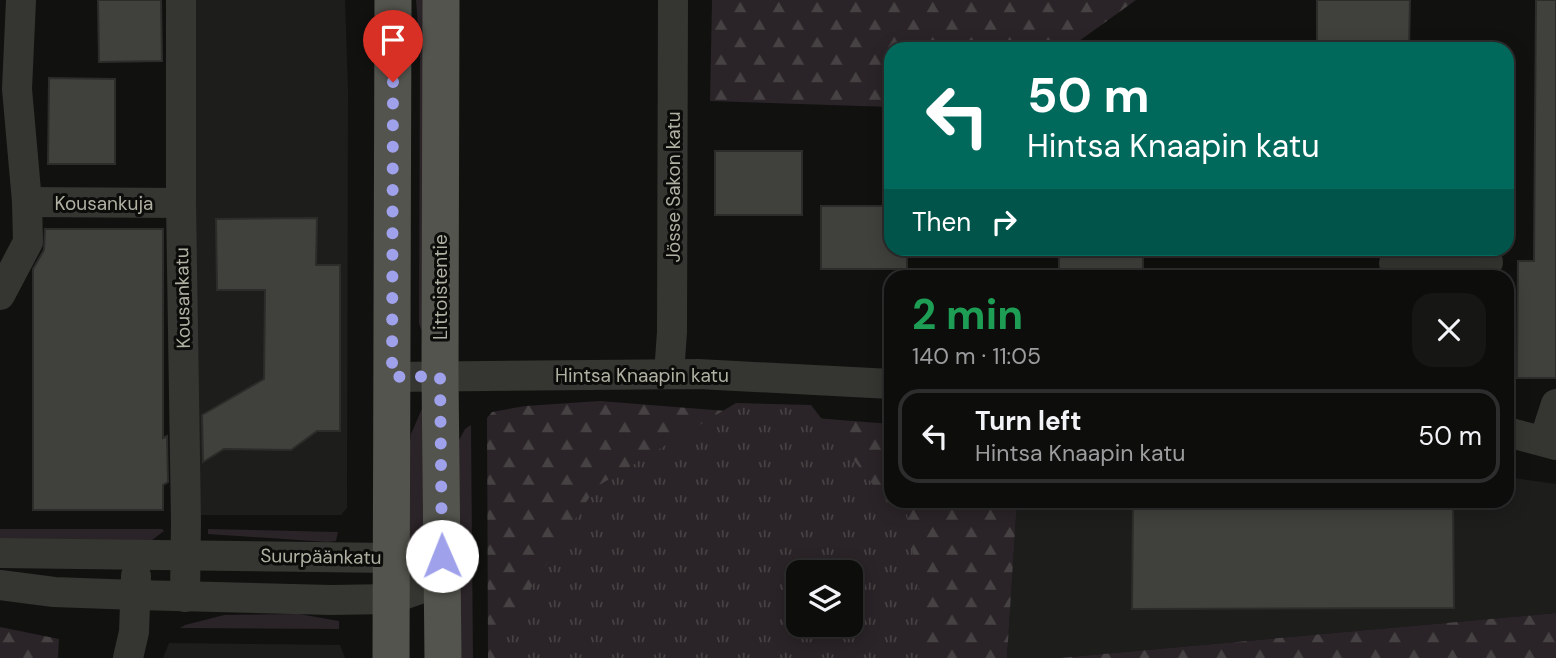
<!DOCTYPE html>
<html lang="en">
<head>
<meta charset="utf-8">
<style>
  body { margin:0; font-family:"DM Sans",sans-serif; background:#161615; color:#f1f3f6; height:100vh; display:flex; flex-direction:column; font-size:26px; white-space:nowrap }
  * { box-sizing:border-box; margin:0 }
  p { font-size:23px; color:#9a9c9d }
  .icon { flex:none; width:38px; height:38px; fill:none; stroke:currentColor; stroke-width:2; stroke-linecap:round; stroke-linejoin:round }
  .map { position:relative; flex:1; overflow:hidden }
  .side { position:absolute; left:884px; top:270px; width:630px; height:238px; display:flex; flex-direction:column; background:#0d0d0c; border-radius:21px; box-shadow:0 4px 18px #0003,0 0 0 2px #2d2d2d }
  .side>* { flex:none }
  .top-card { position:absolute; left:884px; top:42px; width:630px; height:214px; border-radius:21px; box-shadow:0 4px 18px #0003,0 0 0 2px #2d2d2d; background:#00695c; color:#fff; overflow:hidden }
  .fabs { position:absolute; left:786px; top:560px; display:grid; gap:14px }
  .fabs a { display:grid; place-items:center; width:77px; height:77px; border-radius:14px; background:#0d0d0c; box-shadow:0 4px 18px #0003,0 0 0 2px #2d2d2d; font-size:35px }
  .pin { position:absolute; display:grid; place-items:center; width:60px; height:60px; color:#fff; margin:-72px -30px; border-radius:50% 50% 50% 0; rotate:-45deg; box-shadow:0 0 7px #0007 }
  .pin .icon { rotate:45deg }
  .me { position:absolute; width:77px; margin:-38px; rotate:359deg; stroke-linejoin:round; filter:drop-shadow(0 0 5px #0008) }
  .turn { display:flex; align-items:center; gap:24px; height:147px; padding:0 28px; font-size:32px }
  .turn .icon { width:91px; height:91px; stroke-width:2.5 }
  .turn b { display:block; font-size:49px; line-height:60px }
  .then { display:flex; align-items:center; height:66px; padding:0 28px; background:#0003; gap:14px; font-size:26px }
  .round { display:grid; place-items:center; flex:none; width:74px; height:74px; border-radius:21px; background:#161615 }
  .summary { display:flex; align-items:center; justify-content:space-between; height:119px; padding:0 28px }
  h1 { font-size:42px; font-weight:700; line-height:52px; color:#1e9e55 }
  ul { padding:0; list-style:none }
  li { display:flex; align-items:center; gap:21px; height:94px; margin:0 14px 10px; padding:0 14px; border:4px solid #2d2d2d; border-radius:21px }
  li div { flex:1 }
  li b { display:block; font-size:26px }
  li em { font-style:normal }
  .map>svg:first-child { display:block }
</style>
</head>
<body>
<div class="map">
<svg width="1556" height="658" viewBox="0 0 1556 658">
  <defs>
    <pattern id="forest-firs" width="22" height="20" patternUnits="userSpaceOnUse" patternTransform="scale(1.75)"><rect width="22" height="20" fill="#2a2327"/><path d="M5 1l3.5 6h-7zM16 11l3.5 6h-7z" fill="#464143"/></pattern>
    <pattern id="park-tufts" width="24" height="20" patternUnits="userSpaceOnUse" patternTransform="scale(1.75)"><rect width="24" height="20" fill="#2a2327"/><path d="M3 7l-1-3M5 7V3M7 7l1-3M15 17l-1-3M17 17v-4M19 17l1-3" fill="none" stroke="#464143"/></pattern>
  </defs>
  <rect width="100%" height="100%" fill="#111110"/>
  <!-- built -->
  <g fill="#1d1e1c">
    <polygon points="196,0 345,0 348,91 347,508 341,515 193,515"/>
    <polygon points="1507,477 1556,484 1556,613 1058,658 1007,658 1017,501 1507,500"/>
    <polygon points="169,643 340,645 345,658 163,658"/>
  </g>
  <!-- green -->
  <g fill="#2a2327">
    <polygon points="416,0 425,0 423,330 421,329 419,323 420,53"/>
    <polygon points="424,404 426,501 423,526 414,552 408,553 408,458 411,434"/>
    <polygon points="471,425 473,658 457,658 459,440 465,429"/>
    <polygon points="0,529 162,529 164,531 148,543 0,545"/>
    <polygon points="208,529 338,532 336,541 327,542 208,534"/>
    <polygon points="299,614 339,621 339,629 180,628 185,625 224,615"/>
  </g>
  <!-- forest -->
  <g fill="url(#forest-firs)" fill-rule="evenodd">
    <polygon points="712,0 1136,0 1068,49 891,49 891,107 710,101"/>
    <path d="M600,401L891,424V500L1017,501L1007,658H488L487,418L492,412L525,406ZM798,572H850V625H798Z"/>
    <polygon points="1556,613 1556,658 1058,658"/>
    <polygon points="0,627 59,639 58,658 0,658"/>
  </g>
  <!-- park -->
  <path fill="url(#park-tufts)" fill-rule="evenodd" d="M736,403L811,405L884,499L905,501L929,658H498V639L596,487ZM798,572H850V625H798Z"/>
  <!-- building -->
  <g fill="#40413d" stroke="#2c2d2a" stroke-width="2">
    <polygon points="98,0 161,0 162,61 99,62"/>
    <polygon points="1317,0 1410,0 1409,47 1317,47"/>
    <polygon points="1536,0 1556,0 1556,378 1517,378 1518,261 1534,261"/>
    <polygon points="49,78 115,79 115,164 48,164"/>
    <rect x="715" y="151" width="87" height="64"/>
    <polygon points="821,206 891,206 891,248 907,248 907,269 821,269"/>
    <polygon points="317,218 316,265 340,265 340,431 317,431 291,450 224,449 203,462 202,415 264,379 265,290 217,290 216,219"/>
    <polygon points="45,229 163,229 163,438 167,436 168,482 163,485 163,510 33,510 33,269 44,250"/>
    <rect x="1059" y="248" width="84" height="23"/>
    <polygon points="1133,500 1453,500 1454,608 1132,609"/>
  </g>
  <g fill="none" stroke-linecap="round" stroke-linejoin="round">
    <!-- minor -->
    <g stroke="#353631" stroke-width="30">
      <polyline points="181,0 181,203 186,522 185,597"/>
      <polyline points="27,202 181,203"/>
      <polyline points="1394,263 1488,262"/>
      <polyline points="0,295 28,242 27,202 17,89 21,0"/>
      <polyline points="669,374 672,332 673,0"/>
      <polyline points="392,377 698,374 891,384"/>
      <polyline points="1507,432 1556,445"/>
      <polyline points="1544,441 1556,404"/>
      <polyline points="0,553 391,558 443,581"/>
      <polyline points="0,585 54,592 136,595 331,600 391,599 443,581"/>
      <polyline points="128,658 134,632 136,576"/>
    </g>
    <!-- major -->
    <g stroke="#54544e" stroke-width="37">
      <polyline points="441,0 440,376 443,658"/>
      <polyline points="391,658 393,0"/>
    </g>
  </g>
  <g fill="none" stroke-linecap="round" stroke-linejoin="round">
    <!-- route -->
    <polyline stroke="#9fa1eb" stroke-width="12" stroke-dasharray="0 21.6" points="393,82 392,377 440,376 442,556"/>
  </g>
  <g text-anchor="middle" stroke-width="6" stroke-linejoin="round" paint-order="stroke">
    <!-- street labels -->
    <g font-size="19" fill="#b0b1a3" stroke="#0c0c0b">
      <text transform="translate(673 187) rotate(-90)" y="7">Jösse Sakon katu</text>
      <text x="104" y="210">Kousankuja</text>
      <text transform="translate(440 287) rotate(-90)" y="7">Littoistentie</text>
      <text transform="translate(182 298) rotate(-91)" y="7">Kousankatu</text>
      <text x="642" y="382">Hintsa Knaapin katu</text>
      <text transform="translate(321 556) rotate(1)" y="7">Suurpäänkatu</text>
    </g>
  </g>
</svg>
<div class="fabs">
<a><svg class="icon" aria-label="layers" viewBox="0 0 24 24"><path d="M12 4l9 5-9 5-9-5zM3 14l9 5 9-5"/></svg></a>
</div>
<div class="pin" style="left:393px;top:82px;background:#d93025"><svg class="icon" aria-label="arrive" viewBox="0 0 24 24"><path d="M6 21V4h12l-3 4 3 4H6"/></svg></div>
<svg class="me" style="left:442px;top:556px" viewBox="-20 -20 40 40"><circle r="19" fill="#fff"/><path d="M0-13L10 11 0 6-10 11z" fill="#9fa1eb"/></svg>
<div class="top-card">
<div class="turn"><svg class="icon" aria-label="left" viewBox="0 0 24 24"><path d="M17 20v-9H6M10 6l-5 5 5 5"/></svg><div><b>50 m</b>Hintsa Knaapin katu</div></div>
<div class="then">Then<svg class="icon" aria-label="right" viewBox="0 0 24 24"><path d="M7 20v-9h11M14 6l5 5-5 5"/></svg></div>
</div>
<section class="side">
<div class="summary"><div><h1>2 min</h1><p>140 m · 11:05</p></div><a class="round"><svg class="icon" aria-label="close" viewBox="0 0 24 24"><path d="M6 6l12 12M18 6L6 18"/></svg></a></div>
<ul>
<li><svg class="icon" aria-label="left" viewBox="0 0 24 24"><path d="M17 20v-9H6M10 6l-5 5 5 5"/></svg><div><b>Turn left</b><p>Hintsa Knaapin katu</p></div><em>50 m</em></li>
</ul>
</section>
</div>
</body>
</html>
